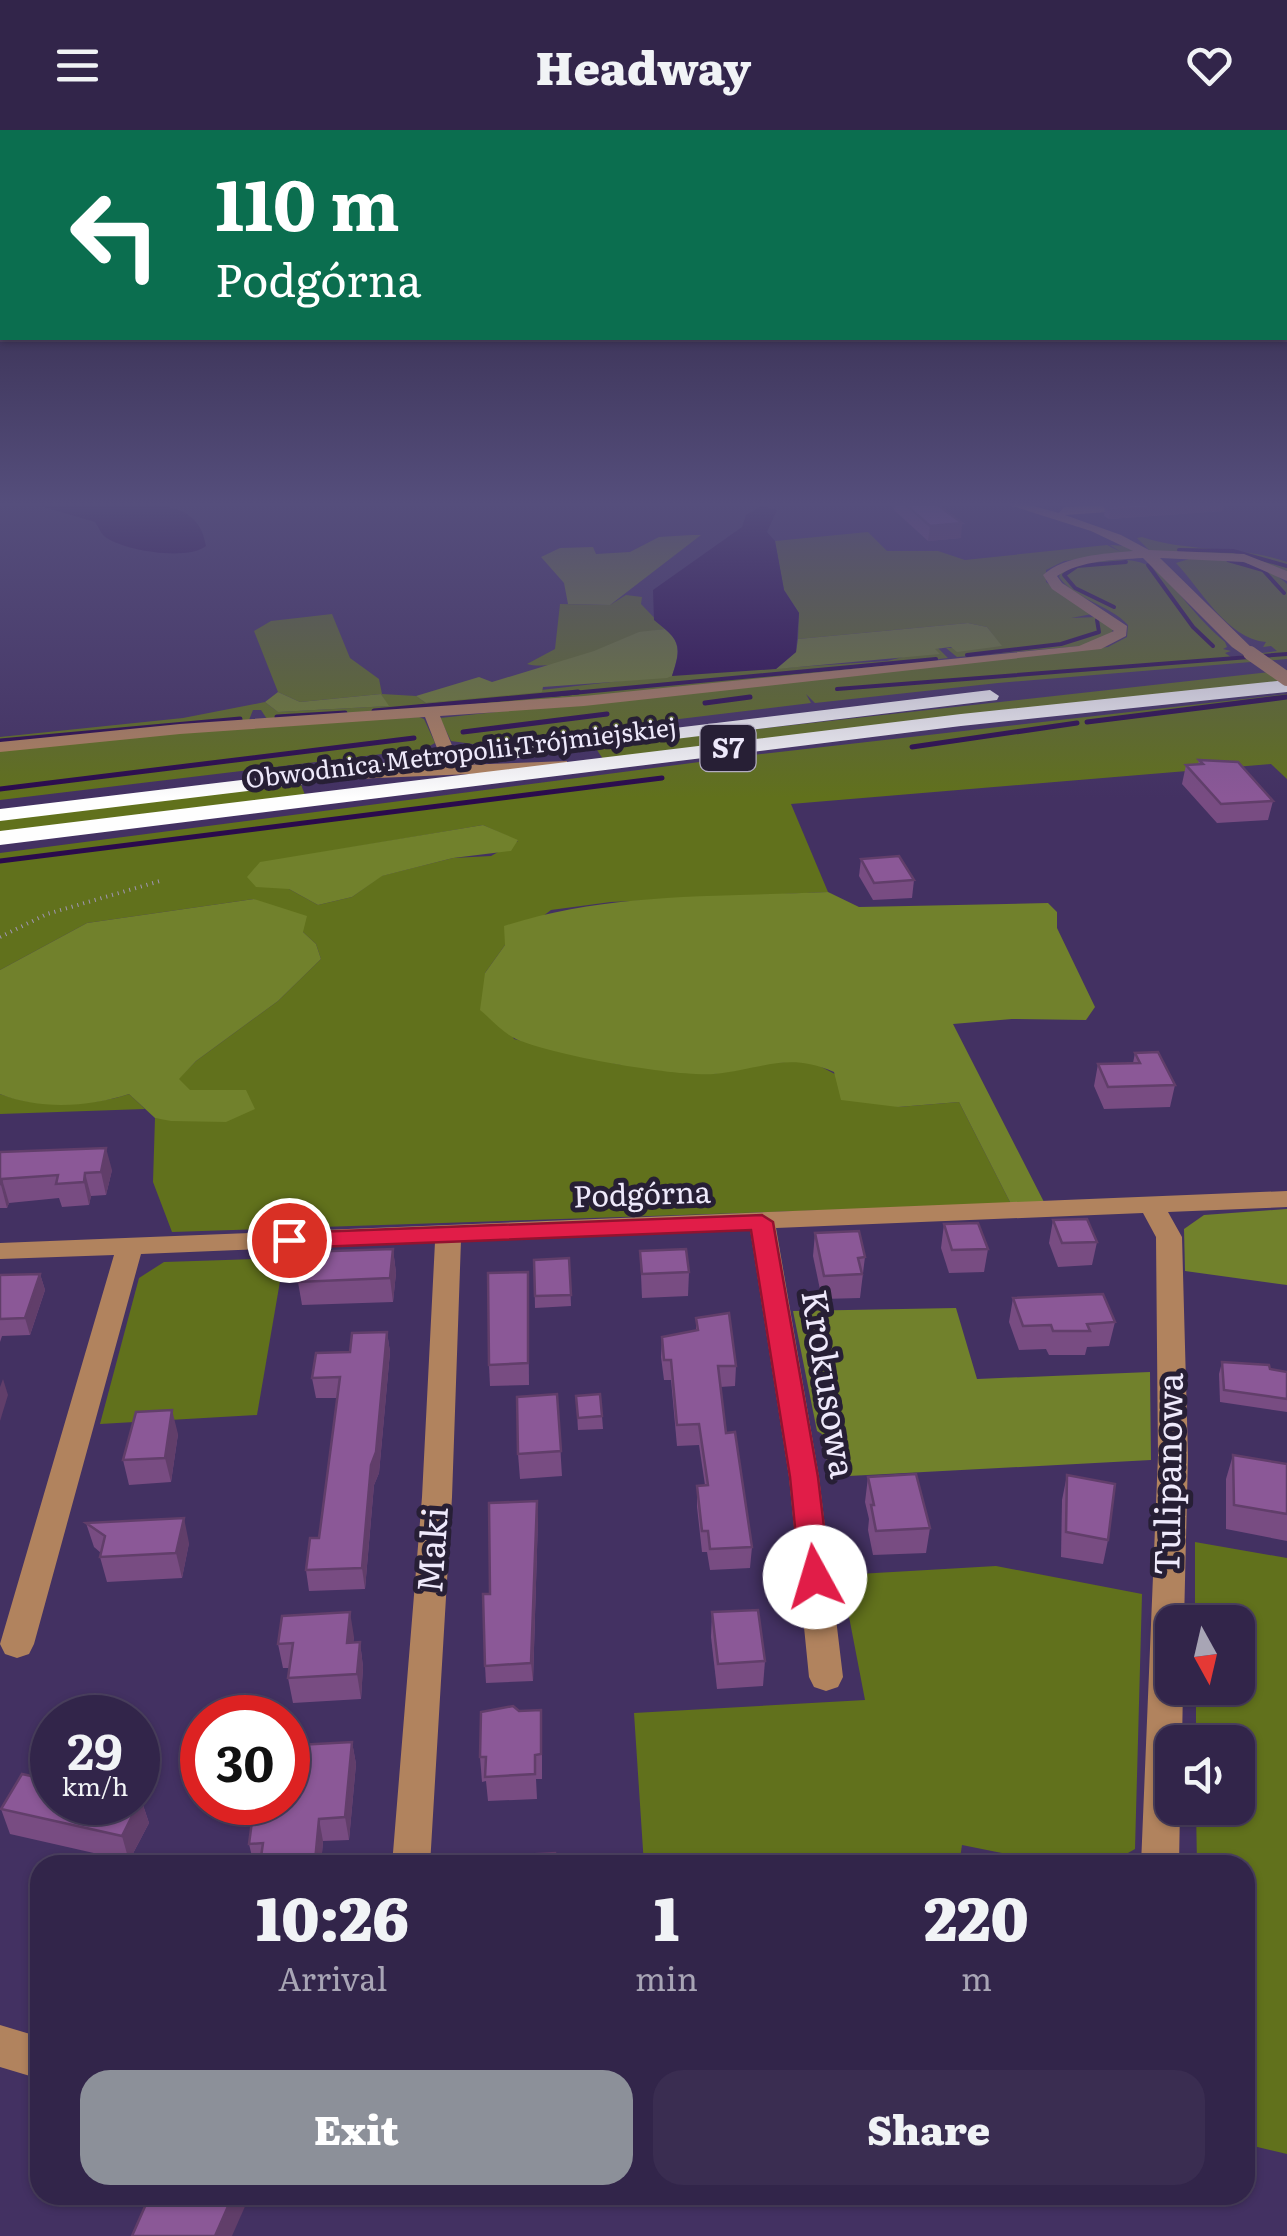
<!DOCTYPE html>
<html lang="en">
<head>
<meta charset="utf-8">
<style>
  body { margin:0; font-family:Literata,serif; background:#3a2d51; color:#f1f3f6; height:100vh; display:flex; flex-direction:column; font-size:38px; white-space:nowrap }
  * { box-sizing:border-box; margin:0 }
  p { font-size:32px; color:#a8a5b5 }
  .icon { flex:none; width:55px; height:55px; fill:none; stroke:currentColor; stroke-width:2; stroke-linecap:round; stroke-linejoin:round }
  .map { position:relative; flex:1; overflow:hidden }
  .side { position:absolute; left:30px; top:1725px; width:1225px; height:350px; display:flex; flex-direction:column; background:#32254a; border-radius:30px; box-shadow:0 2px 8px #0004,0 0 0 2px #4d4262 }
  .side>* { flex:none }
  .guide { position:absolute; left:0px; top:0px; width:1288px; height:210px; box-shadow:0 2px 8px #0004,0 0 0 2px #4d4262; background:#0b6e4f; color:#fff; overflow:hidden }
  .needle { width:65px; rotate:172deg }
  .fabs { position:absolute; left:1155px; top:1475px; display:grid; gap:20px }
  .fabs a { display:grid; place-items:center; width:100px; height:100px; border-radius:20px; background:#32254a; box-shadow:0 2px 8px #0004,0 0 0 2px #4d4262; font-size:50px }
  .speed { position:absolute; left:30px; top:1565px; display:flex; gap:20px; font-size:50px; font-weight:700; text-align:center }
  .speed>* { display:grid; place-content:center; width:130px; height:130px; border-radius:50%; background:#32254a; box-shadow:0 2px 8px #0004,0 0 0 2px #4d4262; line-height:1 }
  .speed small { font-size:25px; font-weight:400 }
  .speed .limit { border:15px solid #d22; background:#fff; color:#111 }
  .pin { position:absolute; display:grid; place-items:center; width:85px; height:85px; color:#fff; margin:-42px; border:5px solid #fff; border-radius:50%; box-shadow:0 2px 10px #0007 }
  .me { position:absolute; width:110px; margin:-55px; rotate:354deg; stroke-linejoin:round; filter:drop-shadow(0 0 8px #0008) }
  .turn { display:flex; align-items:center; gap:35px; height:210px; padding:0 50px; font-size:45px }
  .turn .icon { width:130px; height:130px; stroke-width:2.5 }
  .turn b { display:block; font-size:70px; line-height:85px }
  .eta { display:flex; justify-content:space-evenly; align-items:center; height:170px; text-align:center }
  .eta b { font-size:60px; font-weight:800; line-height:70px }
  .button { display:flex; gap:20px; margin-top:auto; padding:20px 50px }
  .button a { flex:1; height:115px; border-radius:30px; background:#8c9099; color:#fff; font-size:40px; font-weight:800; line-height:115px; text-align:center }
  .button a+a { background:#3a2d51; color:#f1f3f6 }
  header { display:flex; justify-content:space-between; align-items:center; height:130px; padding:0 50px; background:#32254a; font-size:45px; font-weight:800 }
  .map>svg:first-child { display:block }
</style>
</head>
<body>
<header><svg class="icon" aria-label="menu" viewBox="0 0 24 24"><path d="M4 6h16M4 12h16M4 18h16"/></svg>Headway<svg class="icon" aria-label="heart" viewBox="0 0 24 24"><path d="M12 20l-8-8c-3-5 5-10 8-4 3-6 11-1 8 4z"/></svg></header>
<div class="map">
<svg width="1287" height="2106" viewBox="0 0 1287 2106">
  <rect width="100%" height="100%" fill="#433162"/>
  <!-- green -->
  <g fill="#61711c" fill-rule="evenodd">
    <polygon points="868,402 887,421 938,421 965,430 1107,415 1121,422 1110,415 1127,416 1134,422 1064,431 1046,440 1046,452 1092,484 1071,488 1098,487 1113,499 1111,504 1081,516 957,527 946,518 1001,516 987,497 968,493 798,509 799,483 784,460 775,411"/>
    <path d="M1142,407C1190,423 1239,415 1287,432V441L1235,424L1150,421L1137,408Z"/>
    <path d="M1189,429C1225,429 1259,428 1287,454V529L998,553L815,573L806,564L811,573L473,614L451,611L440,588L1108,517L1127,507L1128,495C1109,474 1075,470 1059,447L1061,441C1171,408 1155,452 1225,512L1227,517L1223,519L1231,521L1225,523L1231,527L1277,521L1271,516L1263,517L1266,512C1227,509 1201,459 1176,433Z"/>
    <path d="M626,465L642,467L641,474L665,499C625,503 564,544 527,534L555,519L560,474L610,475Z"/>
    <polygon points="332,484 350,528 379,549 382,564 416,566 426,573 673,545 887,531 938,518 948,528 626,564 267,589 261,580 253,580 249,590 0,615 0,607 183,588 265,572 278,582 388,576 381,564 300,572 278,562 254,501 271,491"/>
    <polygon points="1287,540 1287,551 603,629 595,617"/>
    <path d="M1287,564V649L1271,634L791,674L828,762L611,772L551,780L505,815L485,843L514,909L617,934L713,944L761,933L810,931L898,977L959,972L1011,1074L172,1102L153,1052L155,988L190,990L246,960H189L178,949L196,931L278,871L321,829L316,814L303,802L254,769L87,793L0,840V723L761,624ZM483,695L518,711L491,726L453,728L381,746L352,767L318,775L289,759L313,724Z"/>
    <polygon points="419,587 424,589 435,613 424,619 0,670 0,620 171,602"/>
    <polygon points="300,652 305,665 0,702 0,689"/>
    <path d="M0,964C35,978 94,976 129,964L145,979L0,984Z"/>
    <polygon points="284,1128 257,1285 100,1294 139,1148 164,1132"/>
    <polygon points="1195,1412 1287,1428 1287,2024 1245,2014 1245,1735 1197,1735 1196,1678 1238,1678 1238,1612 1196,1612 1196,1558 1238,1558 1238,1492 1195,1492"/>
    <polygon points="996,1436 1142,1464 1135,1719 1107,1735 1062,1735 962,1715 959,1735 644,1735 634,1583 865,1570 841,1445"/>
  </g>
  <!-- forest -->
  <g fill="#71812c">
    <polygon points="691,405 701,405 610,475 568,474 564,453 541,427 560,418 593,417 596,424 630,422 659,407"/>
    <polygon points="968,493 987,497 1002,516 957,522 951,517 935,519 940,524 776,539 796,522 798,509"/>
    <path d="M665,499C683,513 678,526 672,546L667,548L543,557L542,562L426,573L416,566L479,547L492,552L594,521L639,502Z"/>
    <polygon points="278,562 300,572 381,564 389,576 278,582 265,572"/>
    <polygon points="483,695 518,710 511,721 453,728 382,746 352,767 318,775 289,759 256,757 247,747 260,732"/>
    <path d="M828,762L859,777L1048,773L1057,782V798L1095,877L1086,890L1012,889L953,894L1045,1074H1011L959,972L898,977L841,970L834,942C787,921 760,940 714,944C675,947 551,925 516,909C503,903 491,889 480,880L485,843L505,815L504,796C608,762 719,767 828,762Z"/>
    <path d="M254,769L307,786L303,802L316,814L321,829L278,871L196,931L179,949L190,960H246L255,979L226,992L171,991L155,988L129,964C89,977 40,980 0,964V840L87,793Z"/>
    <polygon points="1287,1079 1287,1155 1185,1141 1184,1099 1204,1085"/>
    <polygon points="956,1178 977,1249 1150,1242 1151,1330 830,1347 822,1304 817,1301 793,1181"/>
  </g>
  <!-- water -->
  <g fill="#2a0a4c">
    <path d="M30,373C65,373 160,366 187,384C200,393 203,402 206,416C188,431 122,421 104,406C100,402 98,396 95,392Z"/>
    <path d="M761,376L777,380L767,402L775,411L784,460L799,483L796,522L776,539L672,546C683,514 679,510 654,490L653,460L742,397L746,385Z"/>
  </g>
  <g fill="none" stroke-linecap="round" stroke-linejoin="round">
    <!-- stream-far1 -->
    <g stroke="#2a0a4c" stroke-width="4">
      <polyline points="1179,420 1233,421 1287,436"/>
      <polyline points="1228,430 1263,440 1284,463"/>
      <polyline points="1148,435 1193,497 1213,516"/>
      <polyline points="1114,477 1075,458 1064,445 1077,436 1126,432"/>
      <polyline points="967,525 1061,514 1099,502 1097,490"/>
      <polyline points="837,559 1287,524"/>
      <polyline points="551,565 936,529"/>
    </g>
    <!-- stream -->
    <g stroke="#2a0a4c" stroke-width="5">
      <polyline points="705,573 750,567"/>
      <polyline points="374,581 578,562"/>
      <polyline points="277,587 345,583"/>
      <polyline points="1087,592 1287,567"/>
      <polyline points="463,602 607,584"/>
      <polyline points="0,611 240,589"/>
      <polyline points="912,617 1077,593"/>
      <polyline points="0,659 414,608"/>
      <polyline points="0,731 662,648"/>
    </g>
    <!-- path -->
    <polyline stroke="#a196b6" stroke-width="4" stroke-dasharray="1 5" stroke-linecap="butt" points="0,807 47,784 160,751"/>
    <!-- minor -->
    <g fill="#b1835e" fill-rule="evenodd">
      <path d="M1003,373H1022L1059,383L1064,377L1184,373L1178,377L1065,385L1121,405L1149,420L1244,424L1287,441V451L1244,432L1160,428L1257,523L1245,526L1232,517L1143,428C1114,430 1082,430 1057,446L1062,453L1127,496L1126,506L1101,519L584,576L440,586L460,635L567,631V639L561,640L355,649L352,645L361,640L444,636L425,587L180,604L0,622V612L180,594L584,566L1079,516L1114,501L1052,459L1043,445C1066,425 1103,424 1133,421L1091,401Z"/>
      <polygon points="1287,1061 1287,1077 1168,1082 1182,1107 1188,1326 1184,1492 1172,1492 1172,1558 1183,1558 1182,1612 1172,1612 1172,1678 1180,1678 1179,1735 1141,1735 1158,1326 1156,1107 1143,1083 776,1098 819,1347 843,1547 838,1557 826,1561 814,1557 809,1547 789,1347 750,1099 461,1110 452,1367 430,1735 392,1735 422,1367 435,1112 141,1124 34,1514 29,1524 17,1528 5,1524 0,1514 114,1125 0,1129 0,1113"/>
      <polygon points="0,1895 40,1907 40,1949 0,1937"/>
    </g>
    <!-- highway -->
    <g fill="#fefefe" fill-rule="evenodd">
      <polygon points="1287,550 1287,562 961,596 0,715 0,701 961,584"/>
      <polygon points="990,560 999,566 997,570 0,691 0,679"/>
    </g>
    <!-- minor-bridge -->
    <polyline stroke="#b1835e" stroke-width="14" points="1250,523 1287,549"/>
  </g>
  <!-- wall -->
  <g fill="#784c82">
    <polygon points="895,373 935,373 961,408 928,411 894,380"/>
    <polygon points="1224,373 1222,381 1109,389 1104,386 1105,377"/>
    <polygon points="1199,630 1273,671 1268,690 1217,693 1182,654 1186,635 1198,635"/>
    <polygon points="861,729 914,750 912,768 873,770 859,746"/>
    <polygon points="1135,923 1175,955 1170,977 1104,979 1094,956 1098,934 1133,933"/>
    <polygon points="0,1022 112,1040 106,1065 91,1066 89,1075 62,1077 59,1068 9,1073 7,1078 0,1078"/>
    <polygon points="1053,1090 1097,1112 1092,1135 1058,1137 1049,1113"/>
    <polygon points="944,1094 988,1119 984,1142 949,1143 941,1118"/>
    <polygon points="815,1103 865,1127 860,1168 822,1169 813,1126"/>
    <polygon points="393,1119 396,1143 393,1172 302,1175 298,1152"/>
    <polygon points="640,1121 689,1142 688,1166 642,1168"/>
    <polygon points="569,1128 571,1176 535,1178 534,1130"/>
    <polygon points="528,1142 529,1255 490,1256 489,1235"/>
    <polygon points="40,1144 45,1160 30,1205 2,1206 0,1212 0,1145"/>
    <polygon points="1013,1168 1115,1192 1109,1216 1087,1217 1085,1225 1049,1225 1046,1219 1019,1220 1009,1192"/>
    <polygon points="696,1188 736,1236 735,1256 720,1257 726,1303 752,1417 750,1438 710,1440 707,1422 702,1422 697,1377 697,1356 705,1355 699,1315 677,1316 671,1250 664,1250 661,1227 662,1207 696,1200"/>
    <polygon points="387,1202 390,1222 379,1343 374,1355 365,1459 309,1461 306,1440 319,1408 337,1268 316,1268 312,1248 350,1222"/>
    <polygon points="1222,1232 1287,1242 1287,1282 1220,1272 1219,1244"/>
    <polygon points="557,1264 562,1346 520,1349 518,1324"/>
    <polygon points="576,1266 602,1286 603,1299 578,1300"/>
    <polygon points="178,1304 171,1352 129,1355 123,1330"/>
    <polygon points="1233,1325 1287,1334 1287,1411 1226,1399 1226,1349"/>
    <polygon points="1067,1345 1108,1410 1103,1434 1061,1427 1062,1370"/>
    <polygon points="868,1347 930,1398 926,1423 873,1425 868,1400 869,1389 865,1372"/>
    <polygon points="538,1388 533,1551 486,1553 485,1536 490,1464"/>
    <polygon points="86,1393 189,1413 182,1448 107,1452 100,1427 101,1423 94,1417"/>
    <polygon points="712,1482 765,1531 763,1556 717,1559 711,1507"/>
    <polygon points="354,1507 353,1513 360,1512 363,1537 361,1569 293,1573 288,1548 290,1538 283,1538 278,1514"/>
    <polygon points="542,1605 542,1649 536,1649 537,1669 488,1671 486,1651 482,1652 480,1627"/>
    <polygon points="352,1612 356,1634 349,1710 323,1711 321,1735 254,1735 249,1714 294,1654"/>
    <polygon points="49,1650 145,1663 141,1669 149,1693 129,1731 10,1704 1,1679"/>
  </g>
  <!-- shaded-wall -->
  <g fill="#613e6a">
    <polygon points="1224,373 1222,381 1109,389 1110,380"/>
    <polygon points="962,393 961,408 928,411 930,396"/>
    <polygon points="106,1018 112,1040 106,1065 101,1042"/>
    <polygon points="85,1043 91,1066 89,1075 84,1052"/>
    <polygon points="2,1049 9,1073 7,1078 1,1055"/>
    <polygon points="393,1119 396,1143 393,1172 390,1148"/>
    <polygon points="40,1144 45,1160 30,1205 25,1188"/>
    <polygon points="387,1202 390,1222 379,1343 374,1355 365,1459 362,1438 371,1335"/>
    <polygon points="3,1249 8,1265 0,1291 0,1257"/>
    <polygon points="172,1280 178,1304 171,1352 165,1328"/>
    <polygon points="537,1371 538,1388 533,1551 531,1533"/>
    <polygon points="184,1388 189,1413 182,1448 176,1423"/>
    <polygon points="350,1482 354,1507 351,1538 347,1513"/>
    <polygon points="360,1512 363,1537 361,1569 357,1544"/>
    <polygon points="352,1612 356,1634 349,1710 345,1687"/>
    <polygon points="138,1638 145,1663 141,1669 149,1693 129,1731 122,1706 138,1672"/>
    <polygon points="319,1689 323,1711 321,1735 316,1735"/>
    <polygon points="233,2065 250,2065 232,2106 215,2106"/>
  </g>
  <!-- building -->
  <g fill="#8b5897" stroke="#613e6a" stroke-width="2.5">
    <polygon points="904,373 935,373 962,393 930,396"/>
    <polygon points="1162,373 1216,373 1110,380 1105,377"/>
    <polygon points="1199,630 1238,632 1273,671 1221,674 1186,635 1203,634"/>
    <polygon points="899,726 914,750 874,753 861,729"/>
    <polygon points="1158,922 1175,955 1108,957 1098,934 1140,933 1135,923"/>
    <polygon points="106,1018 101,1042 85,1043 84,1052 56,1054 58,1045 2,1049 0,1055 0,1022"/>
    <polygon points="1087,1089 1097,1112 1062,1113 1053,1090"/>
    <polygon points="978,1093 988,1119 952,1120 944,1094"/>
    <polygon points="859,1101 865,1127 858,1128 862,1144 824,1146 815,1103"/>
    <polygon points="393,1119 390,1148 298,1152 303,1122"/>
    <polygon points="686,1119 689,1142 642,1144 640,1121"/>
    <polygon points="569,1128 571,1165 535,1166 534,1130"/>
    <polygon points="528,1142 528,1233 489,1235 488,1143"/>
    <polygon points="40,1144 25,1188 0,1189 0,1145"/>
    <polygon points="1103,1164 1115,1192 1087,1194 1090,1201 1053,1201 1051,1195 1023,1196 1013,1168"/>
    <polygon points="729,1183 736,1236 718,1236 726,1303 735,1302 752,1417 710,1419 708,1401 702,1401 697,1356 708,1355 699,1294 677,1295 671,1230 664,1230 662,1207 698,1200 696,1188"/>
    <polygon points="387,1202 376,1322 371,1335 362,1438 306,1440 310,1408 319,1408 340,1247 312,1248 316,1223 350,1222 352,1203"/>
    <polygon points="1222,1232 1269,1235 1270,1239 1287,1242 1287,1269 1224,1260"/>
    <polygon points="557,1264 561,1321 518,1324 517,1267"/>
    <polygon points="600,1264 602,1286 578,1288 576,1266"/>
    <polygon points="172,1280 165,1328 123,1330 136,1282"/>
    <polygon points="1233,1325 1287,1334 1287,1384 1234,1375"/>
    <polygon points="916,1344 930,1398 876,1401 871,1375 874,1375 868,1347"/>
    <polygon points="1067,1345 1115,1354 1108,1410 1066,1402"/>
    <polygon points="537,1371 531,1533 485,1536 483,1464 490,1464 489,1373"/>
    <polygon points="184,1388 176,1423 100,1427 105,1406 86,1393"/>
    <polygon points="758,1480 765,1531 718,1534 712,1482"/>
    <polygon points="350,1482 347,1513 360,1512 357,1544 288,1548 293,1513 278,1514 282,1486"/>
    <polygon points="513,1576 519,1581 541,1580 541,1624 535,1625 535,1644 485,1647 486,1627 480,1627 481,1582"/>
    <polygon points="352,1612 345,1687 319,1689 315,1731 260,1734 263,1713 249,1714 254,1676 266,1676 267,1672 288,1672 288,1654 294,1654 298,1615"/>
    <polygon points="52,1643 52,1672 138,1672 138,1667 141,1668 122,1706 1,1679 22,1644 49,1650"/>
    <polygon points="555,1723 555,1735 505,1735 505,1726"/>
    <polygon points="150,2065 233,2065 215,2106 132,2106"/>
  </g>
  <!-- sky -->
  <linearGradient id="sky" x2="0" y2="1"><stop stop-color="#251b36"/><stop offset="0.56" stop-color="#554e7c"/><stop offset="1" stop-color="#554e7c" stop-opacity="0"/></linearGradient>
  <rect width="1287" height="668" fill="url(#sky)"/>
  <!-- route -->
  <polygon fill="#e11d48" stroke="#92132f" stroke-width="2.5" points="762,1085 773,1092 818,1347 830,1447 825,1455 815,1459 804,1455 800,1447 790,1347 751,1100 289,1118 277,1110 289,1103"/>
  <g text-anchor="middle" stroke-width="10" stroke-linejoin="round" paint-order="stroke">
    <!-- far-street labels -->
    <g font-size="25" fill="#eee9fb" stroke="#271f35">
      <text transform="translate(461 623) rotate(-7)" y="9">Obwodnica Metropolii Trójmiejskiej</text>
    </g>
    <!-- shield labels -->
    <rect fill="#271f35" stroke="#b2acc0" stroke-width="2.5" x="700.5" y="595" width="55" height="46" rx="8"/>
    <g font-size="28" font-weight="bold" fill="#eee9fb">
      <text x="728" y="628">S7</text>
    </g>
    <!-- street labels -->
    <g font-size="30" fill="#eee9fb" stroke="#271f35">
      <text transform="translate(642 1065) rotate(-2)" y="10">Podgórna</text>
    </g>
    <!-- near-street labels -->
    <g font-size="35" fill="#eee9fb" stroke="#271f35">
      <text transform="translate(828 1254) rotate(81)" y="12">Krokusowa</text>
      <text transform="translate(1169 1344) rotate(-89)" y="12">Tulipanowa</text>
      <text transform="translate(433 1420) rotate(-86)" y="12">Maki</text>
    </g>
  </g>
</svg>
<div class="fabs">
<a><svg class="needle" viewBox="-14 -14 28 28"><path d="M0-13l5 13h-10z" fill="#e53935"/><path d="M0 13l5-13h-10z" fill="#a8a5b5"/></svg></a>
<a><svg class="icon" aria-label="sound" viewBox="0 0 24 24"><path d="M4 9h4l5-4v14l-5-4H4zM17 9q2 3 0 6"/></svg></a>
</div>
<div class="speed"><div>29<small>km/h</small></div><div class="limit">30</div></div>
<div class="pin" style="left:289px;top:1110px;background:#d93025"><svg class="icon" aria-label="arrive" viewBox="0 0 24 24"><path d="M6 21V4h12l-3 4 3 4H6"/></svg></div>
<svg class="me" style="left:815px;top:1447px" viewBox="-20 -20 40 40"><circle r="19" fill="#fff"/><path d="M0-13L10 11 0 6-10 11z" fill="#e11d48"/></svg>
<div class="guide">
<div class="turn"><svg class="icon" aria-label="left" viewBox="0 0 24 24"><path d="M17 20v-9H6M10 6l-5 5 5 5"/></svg><div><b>110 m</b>Podgórna</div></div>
</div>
<section class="side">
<div class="eta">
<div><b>10:26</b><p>Arrival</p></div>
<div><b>1</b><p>min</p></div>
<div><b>220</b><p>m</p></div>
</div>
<div class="button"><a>Exit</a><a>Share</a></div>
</section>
</div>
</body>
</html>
